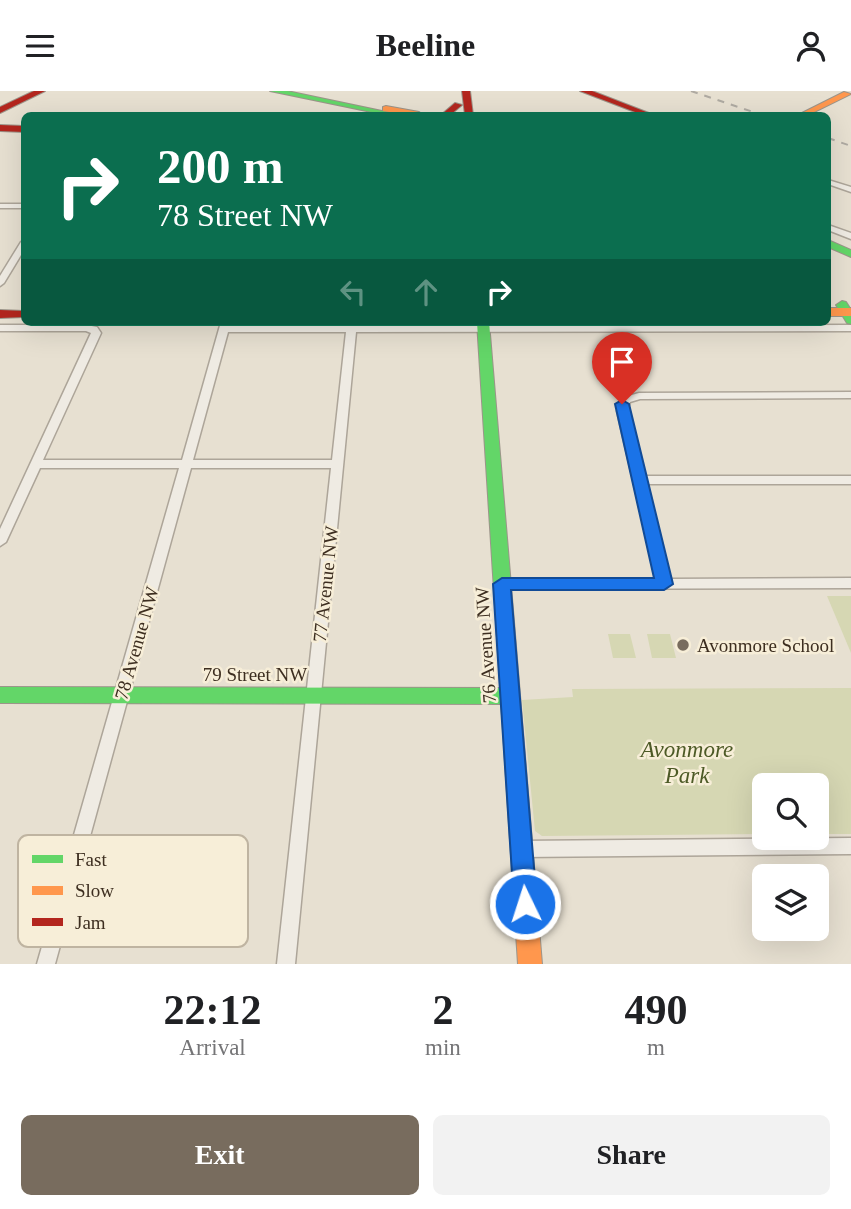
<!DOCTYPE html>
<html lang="en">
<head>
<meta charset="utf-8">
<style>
  body { margin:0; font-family:"Times New Roman",serif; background:#f2f2f2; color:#202124; height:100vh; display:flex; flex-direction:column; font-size:26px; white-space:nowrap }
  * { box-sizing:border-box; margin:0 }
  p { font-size:23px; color:#757577 }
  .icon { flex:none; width:38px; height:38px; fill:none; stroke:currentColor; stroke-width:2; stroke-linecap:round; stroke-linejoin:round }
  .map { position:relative; height:873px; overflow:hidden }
  .panel { display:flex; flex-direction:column; background:#fff; flex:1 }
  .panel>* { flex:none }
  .top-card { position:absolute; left:21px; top:21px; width:810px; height:214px; border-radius:10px; box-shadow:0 7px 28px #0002; background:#0b6e4f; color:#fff; overflow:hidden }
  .controls { position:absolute; left:752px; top:682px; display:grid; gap:14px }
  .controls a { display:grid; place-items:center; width:77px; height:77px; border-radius:10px; background:#fff; box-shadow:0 7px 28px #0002; font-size:35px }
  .pin { position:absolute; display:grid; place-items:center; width:60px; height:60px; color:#fff; margin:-72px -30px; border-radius:50% 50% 50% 0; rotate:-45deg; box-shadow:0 0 7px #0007 }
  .pin .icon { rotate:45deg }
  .me { position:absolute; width:77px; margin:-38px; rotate:356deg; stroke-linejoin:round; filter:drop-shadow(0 0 5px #0008) }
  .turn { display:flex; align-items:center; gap:24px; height:147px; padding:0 21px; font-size:32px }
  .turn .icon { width:91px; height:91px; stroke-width:2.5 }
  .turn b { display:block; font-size:49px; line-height:60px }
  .lanes { display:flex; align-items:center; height:66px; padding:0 21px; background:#0003; justify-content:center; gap:35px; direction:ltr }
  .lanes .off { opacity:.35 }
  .eta { display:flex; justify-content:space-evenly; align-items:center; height:119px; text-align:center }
  .eta b { font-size:42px; font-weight:700; line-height:49px }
  .primary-button { display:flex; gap:14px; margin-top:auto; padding:14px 21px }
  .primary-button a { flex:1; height:80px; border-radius:10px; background:#786c5e; color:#fff; font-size:28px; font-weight:700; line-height:80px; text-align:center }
  .primary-button a+a { background:#f2f2f2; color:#202124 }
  header { display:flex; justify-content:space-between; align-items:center; height:91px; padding:0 21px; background:#fff; font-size:32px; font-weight:700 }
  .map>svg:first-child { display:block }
</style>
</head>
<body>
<header><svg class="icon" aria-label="menu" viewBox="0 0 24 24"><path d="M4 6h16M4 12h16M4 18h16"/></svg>Beeline<svg class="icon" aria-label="person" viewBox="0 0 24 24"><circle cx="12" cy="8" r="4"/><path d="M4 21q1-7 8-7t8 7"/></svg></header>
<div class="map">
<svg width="851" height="873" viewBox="0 0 851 873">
  <rect width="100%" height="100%" fill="#e7e0d1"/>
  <!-- green -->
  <g fill="#d6d7b3">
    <polygon points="827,505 851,505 851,562"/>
    <polygon points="608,543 630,543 636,567 613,567"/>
    <polygon points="647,543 670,543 676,567 652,567"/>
    <polygon points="851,597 851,743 817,743 817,695 765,695 765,743 542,745 535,740 522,609 573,606 572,598"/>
  </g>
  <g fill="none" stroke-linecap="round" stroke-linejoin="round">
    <defs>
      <g id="street">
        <polygon points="828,89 851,96 851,101 828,93"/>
        <rect x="0" y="113" width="24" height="4"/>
        <polygon points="828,134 851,142 851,148 828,139"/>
        <polygon points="21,151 24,151 24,159 4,192 0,195 0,185"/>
        <path d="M221,231H231L230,235L851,234V240L356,241L295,873H277L331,377H191L55,873H37L179,377H40L6,451L0,455V438L91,242L86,240H0V234H86L97,236L101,242L43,369H182ZM228,241H346L332,369H193Z"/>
        <polygon points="851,301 851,307 640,308 630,311 627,320 644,385 851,385 851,393 645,393 669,488 851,487 851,497 502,498 497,496 495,493 497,490 502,488 656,488 617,320 621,307 639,302"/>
        <polygon points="851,747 851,763 521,766 515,763 513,758 515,753 521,750"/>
      </g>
      <g id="fast">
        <polygon points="270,0 287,0 401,24 386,24"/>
        <polygon points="828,149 851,159 851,166 828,156"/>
        <polygon points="842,210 846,211 851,219 851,233 847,232 836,214"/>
        <polygon points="477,231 489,231 514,531 511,536 499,536 496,531"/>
        <polygon points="0,596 510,597 517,600 519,605 517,610 510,613 0,612"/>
      </g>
      <g id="slow">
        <polygon points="844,1 851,3 808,24 798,24"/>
        <polygon points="386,15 419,21 423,24 408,24 383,20 383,16"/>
        <rect x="828" y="217" width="23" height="8"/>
        <polygon points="505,524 511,526 514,531 542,873 518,873 496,531 499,526"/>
      </g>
      <g id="jam">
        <polygon points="34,0 45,0 0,22 0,16"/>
        <polygon points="462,0 470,0 473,24 465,24"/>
        <polygon points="580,0 592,0 654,24 643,24"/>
        <polygon points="455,12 462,14 450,24 441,24"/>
        <polygon points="0,34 24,35 24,41 0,40"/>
        <polygon points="0,219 24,220 24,226 0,227"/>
      </g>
    </defs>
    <!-- street casing -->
    <use href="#street" stroke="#ada599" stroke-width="3"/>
    <!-- fast casing -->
    <use href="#fast" stroke="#9c958a" stroke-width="2"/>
    <!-- slow casing -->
    <use href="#slow" stroke="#9c958a" stroke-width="2"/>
    <!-- jam casing -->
    <use href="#jam" stroke="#9c958a" stroke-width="2"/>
    <!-- street -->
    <use href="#street" fill="#efebe3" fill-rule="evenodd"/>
    <!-- fast -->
    <use href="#fast" fill="#63d668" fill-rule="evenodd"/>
    <!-- slow -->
    <use href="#slow" fill="#ff974d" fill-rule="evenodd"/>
    <!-- jam -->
    <use href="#jam" fill="#b3261e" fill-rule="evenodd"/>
    <!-- rail -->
    <g stroke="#afaaa2" stroke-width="2" stroke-dasharray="7 7" stroke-linecap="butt">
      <polyline points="691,0 762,24"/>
      <polyline points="828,47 851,55"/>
    </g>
  </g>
  <!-- route -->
  <polygon fill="#1a73e8" stroke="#114b97" stroke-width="2" points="622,309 629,313 673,493 664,499 511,499 537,813 533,820 525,823 517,820 514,813 493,493 502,487 654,487 615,313"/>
  <!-- markers -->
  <circle fill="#786c5e" stroke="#f7eed8" stroke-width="2.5" cx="683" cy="554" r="7"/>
  <g text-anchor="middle" stroke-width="5" stroke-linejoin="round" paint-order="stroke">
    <!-- street labels -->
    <g font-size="19" fill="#3d2e20" stroke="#f7eed8">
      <text transform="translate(325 493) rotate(-84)" y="7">77 Avenue NW</text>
      <text transform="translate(136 552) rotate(-74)" y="7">78 Avenue NW</text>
      <text transform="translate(485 554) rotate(-94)" y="7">76 Avenue NW</text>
      <text x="255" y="590">79 Street NW</text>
    </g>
    <!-- poi labels -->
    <g font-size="19" fill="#3d2e20" stroke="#f7eed8" text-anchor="start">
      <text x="697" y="561">Avonmore School</text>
    </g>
    <!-- near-park labels -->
    <g font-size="23" font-style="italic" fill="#4d5a26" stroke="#f7eed8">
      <text x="687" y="666">Avonmore<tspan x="687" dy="26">Park</tspan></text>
    </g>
  </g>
  <!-- legend -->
  <rect x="18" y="744" width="230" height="112" rx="10" fill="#f7eed8" stroke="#bfb4a1" stroke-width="2"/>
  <rect x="32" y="764" width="31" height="8" fill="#63d668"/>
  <rect x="32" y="795" width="31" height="9" fill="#ff974d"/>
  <rect x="32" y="827" width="31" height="8" fill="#b3261e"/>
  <g font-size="19" fill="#3d2e20">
    <text x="75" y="775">Fast</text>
    <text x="75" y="806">Slow</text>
    <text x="75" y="838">Jam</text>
  </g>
</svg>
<div class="controls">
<a><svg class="icon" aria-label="search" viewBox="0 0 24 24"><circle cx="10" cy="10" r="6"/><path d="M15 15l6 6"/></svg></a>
<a><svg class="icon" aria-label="layers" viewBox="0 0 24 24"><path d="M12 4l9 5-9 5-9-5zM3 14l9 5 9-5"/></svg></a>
</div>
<div class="pin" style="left:622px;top:313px;background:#d93025"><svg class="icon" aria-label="arrive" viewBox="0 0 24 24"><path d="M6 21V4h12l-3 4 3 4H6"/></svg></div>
<svg class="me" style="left:525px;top:813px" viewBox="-20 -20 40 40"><circle r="17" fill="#1a73e8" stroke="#fff" stroke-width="3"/><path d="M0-11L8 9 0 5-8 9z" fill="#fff"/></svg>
<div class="top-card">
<div class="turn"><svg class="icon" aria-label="right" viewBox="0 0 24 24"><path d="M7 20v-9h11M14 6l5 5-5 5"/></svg><div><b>200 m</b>78 Street NW</div></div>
<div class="lanes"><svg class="icon off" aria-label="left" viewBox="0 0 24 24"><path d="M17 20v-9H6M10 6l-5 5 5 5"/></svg><svg class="icon off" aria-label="ahead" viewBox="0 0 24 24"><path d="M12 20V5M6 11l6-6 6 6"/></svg><svg class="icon" aria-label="right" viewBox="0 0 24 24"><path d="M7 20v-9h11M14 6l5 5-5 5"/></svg></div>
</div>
</div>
<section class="panel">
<div class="eta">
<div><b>22:12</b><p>Arrival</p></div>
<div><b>2</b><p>min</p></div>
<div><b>490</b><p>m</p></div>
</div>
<div class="primary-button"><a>Exit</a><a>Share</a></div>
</section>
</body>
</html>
